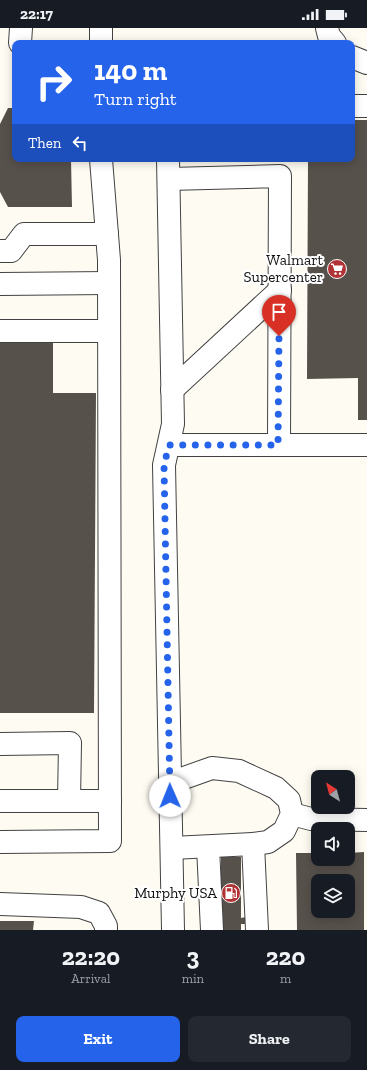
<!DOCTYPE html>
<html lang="en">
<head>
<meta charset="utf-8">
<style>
  body { margin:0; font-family:"Zilla Slab",serif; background:#242831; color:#f1f3f6; height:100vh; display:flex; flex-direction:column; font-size:15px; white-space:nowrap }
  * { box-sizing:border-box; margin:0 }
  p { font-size:13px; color:#9ea1a6 }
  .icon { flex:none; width:22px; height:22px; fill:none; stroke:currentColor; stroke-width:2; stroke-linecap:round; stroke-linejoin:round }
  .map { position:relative; height:902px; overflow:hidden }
  .drawer { display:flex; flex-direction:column; background:#171b24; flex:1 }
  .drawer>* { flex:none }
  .guide { position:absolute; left:12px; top:12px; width:343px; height:122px; border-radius:8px; box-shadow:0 2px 10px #0003; background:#2563eb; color:#fff; overflow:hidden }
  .needle { width:26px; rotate:324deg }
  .tools { position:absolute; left:311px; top:742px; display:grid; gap:8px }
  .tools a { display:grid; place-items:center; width:44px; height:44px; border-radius:8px; background:#171b24; box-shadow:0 2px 10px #0003; font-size:20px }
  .pin { position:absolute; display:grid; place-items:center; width:34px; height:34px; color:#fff; margin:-41px -17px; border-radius:50% 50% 50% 0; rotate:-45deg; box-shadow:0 0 4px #0007 }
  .pin .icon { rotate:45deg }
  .me { position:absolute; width:44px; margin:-22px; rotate:359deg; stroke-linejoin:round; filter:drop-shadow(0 0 3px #0008) }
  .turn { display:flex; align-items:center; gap:14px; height:84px; padding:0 16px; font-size:18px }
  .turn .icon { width:52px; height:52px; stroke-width:2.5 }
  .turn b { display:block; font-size:28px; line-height:34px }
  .then { display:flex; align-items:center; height:38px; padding:0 16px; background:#0003; gap:8px; font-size:15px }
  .eta { display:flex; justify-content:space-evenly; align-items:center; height:68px; text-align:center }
  .eta b { font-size:24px; font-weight:700; line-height:28px }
  .button { display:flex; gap:8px; margin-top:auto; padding:8px 16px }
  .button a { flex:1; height:46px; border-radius:8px; background:#2563eb; color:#fff; font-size:16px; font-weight:700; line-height:46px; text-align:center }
  .button a+a { background:#242831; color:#f1f3f6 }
  .status { display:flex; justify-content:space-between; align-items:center; height:28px; padding:0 20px; background:#171b24; direction:ltr }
  .status svg { height:11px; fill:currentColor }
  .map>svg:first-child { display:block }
</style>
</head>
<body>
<div class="status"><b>22:17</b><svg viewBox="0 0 49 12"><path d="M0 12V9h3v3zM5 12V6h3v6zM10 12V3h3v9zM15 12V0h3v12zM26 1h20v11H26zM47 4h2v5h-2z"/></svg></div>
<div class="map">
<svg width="367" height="902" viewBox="0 0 367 902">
  <rect width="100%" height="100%" fill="#fefcf2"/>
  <!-- building -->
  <g fill="#57514c" fill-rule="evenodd">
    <polygon points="8,80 15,80 15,131 71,131 72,179 8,179 0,164 0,96"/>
    <polygon points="352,92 367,92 367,392 358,392 358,350 307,351 308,131 352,131"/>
    <polygon points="0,314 53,314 53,365 96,365 94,685 0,685"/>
    <path d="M364,824V902H297L296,825H318V831H348V825ZM318,853H348V883H318Z"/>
    <polygon points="221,829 241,829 241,890 246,889 246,896 241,896 241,902 221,902"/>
    <polygon points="0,893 34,893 33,902 0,902"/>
  </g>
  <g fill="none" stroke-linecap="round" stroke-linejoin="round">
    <defs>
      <g id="minor">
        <polyline points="327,0 329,8 335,15"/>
        <polyline points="20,15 21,0"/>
        <polyline points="101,15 101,0"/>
        <polyline points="352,29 367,35"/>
        <polyline points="352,78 367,78"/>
        <polyline points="168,131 173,396 164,437 173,902"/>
        <polyline points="169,151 280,148 279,417"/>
        <polyline points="0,223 11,223 24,206 107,206"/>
        <polyline points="0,256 109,255"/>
        <polyline points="0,303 109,303"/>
        <polyline points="172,362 280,262"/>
        <polyline points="169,417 367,417"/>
        <polyline points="0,716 70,715 69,773"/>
        <polyline points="170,755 212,740 239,743 276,760 289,772 292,786 284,803 268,814 253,816 172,820"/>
        <polyline points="0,773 110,773"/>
        <polyline points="292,786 311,791 367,792"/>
        <polyline points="0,814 110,813 109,232 101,131"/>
        <polyline points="253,816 257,902"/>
        <polyline points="208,819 212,902"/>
        <polyline points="0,876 81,879 99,885 106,898 106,902"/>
      </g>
    </defs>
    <!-- minor casing -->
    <use href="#minor" stroke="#424242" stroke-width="24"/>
    <!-- minor -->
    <use href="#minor" stroke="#fff" stroke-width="22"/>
  </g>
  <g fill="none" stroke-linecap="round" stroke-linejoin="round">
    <!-- route -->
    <polyline stroke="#2563eb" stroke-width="7" stroke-dasharray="0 12.6" points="170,768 164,437 169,417 278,417 279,308"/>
  </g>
  <!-- icons -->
  <defs>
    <symbol id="supermarket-disc" viewBox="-11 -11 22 22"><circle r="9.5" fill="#b23336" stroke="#fff"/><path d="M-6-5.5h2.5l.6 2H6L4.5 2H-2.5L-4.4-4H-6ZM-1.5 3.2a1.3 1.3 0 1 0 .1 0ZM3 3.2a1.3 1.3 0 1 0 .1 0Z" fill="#fff"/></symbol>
    <symbol id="fuel-disc" viewBox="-11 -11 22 22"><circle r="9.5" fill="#b23336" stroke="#fff"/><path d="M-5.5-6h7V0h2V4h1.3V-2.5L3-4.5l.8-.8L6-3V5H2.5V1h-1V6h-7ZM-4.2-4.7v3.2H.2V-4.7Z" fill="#fff"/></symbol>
  </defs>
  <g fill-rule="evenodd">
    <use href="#supermarket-disc" x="326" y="230" width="22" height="22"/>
    <use href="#fuel-disc" x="220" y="854" width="22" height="22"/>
  </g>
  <g text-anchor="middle" stroke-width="4" stroke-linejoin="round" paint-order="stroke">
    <!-- poi labels -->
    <g font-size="15" fill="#0f0f0f" stroke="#fff" text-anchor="end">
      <text x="323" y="237">Walmart<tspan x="323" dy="17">Supercenter</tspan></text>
      <text x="217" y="870">Murphy USA</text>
    </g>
  </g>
</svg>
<div class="tools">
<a><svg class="needle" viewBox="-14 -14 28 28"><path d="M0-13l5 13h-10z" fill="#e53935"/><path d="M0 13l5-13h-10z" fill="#9ea1a6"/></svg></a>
<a><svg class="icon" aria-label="sound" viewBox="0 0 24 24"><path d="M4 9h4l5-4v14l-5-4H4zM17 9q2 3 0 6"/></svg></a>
<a><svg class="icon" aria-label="layers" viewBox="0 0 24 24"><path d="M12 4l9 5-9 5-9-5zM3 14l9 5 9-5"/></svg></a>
</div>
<div class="pin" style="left:279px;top:308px;background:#d93025"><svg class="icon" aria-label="arrive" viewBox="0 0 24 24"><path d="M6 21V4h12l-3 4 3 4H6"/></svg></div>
<svg class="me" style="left:170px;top:768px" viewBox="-20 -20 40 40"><circle r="19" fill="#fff"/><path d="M0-13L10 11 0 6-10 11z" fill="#2563eb"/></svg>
<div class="guide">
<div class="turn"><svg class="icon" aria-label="right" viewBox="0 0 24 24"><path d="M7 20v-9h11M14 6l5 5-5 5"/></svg><div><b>140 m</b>Turn right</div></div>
<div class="then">Then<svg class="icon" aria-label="left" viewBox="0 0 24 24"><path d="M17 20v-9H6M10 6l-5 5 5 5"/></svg></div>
</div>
</div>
<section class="drawer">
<div class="eta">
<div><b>22:20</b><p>Arrival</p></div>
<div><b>3</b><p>min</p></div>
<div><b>220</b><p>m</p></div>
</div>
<div class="button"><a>Exit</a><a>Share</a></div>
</section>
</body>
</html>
